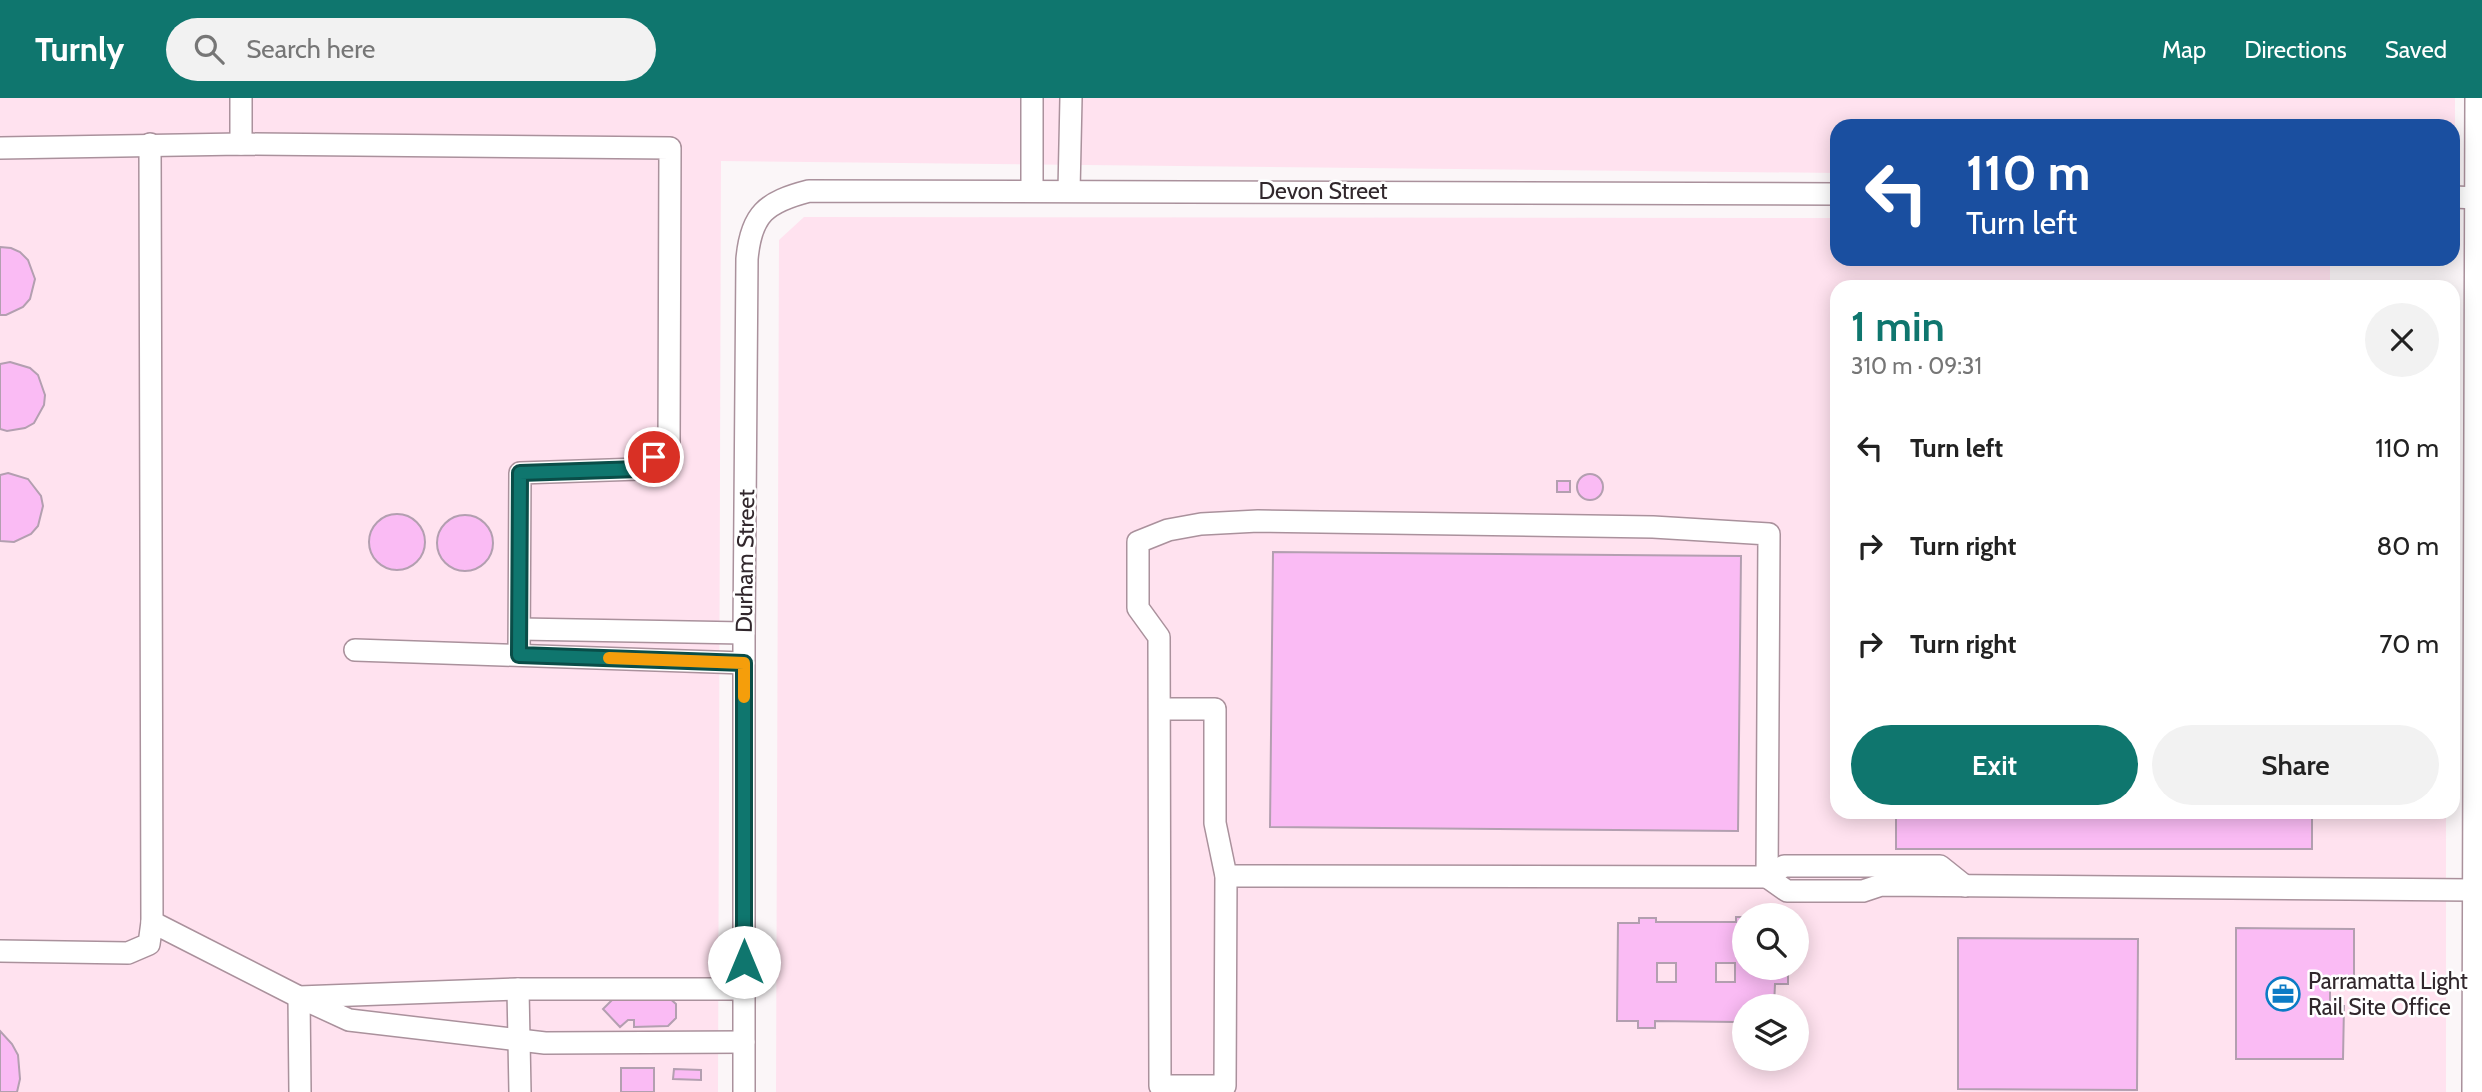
<!DOCTYPE html>
<html lang="en">
<head>
<meta charset="utf-8">
<style>
  body { margin:0; font-family:Cabin,sans-serif; background:#f2f2f2; color:#222; height:100vh; display:flex; flex-direction:column; font-size:26px; white-space:nowrap }
  * { box-sizing:border-box; margin:0 }
  p { font-size:23px; color:#767676 }
  .icon { flex:none; width:38px; height:38px; fill:none; stroke:currentColor; stroke-width:2; stroke-linecap:round; stroke-linejoin:round }
  .map { position:relative; flex:1; overflow:hidden }
  .panel { position:absolute; left:1830px; top:182px; width:630px; height:539px; display:flex; flex-direction:column; background:#fff; border-radius:21px; box-shadow:0 4px 18px #0003 }
  .panel>* { flex:none }
  .banner { position:absolute; left:1830px; top:21px; width:630px; height:147px; border-radius:21px; box-shadow:0 4px 18px #0003; background:#1a4fa0; color:#fff; overflow:hidden }
  .controls { position:absolute; left:1732px; top:805px; display:grid; gap:14px }
  .controls a { display:grid; place-items:center; width:77px; height:77px; border-radius:50%; background:#fff; box-shadow:0 4px 18px #0003; font-size:35px }
  .pin { position:absolute; display:grid; place-items:center; width:60px; height:60px; color:#fff; margin:-30px; border:4px solid #fff; border-radius:50%; box-shadow:0 2px 7px #0007 }
  .me { position:absolute; width:77px; margin:-38px; rotate:0deg; stroke-linejoin:round; filter:drop-shadow(0 0 5px #0008) }
  .turn { display:flex; align-items:center; gap:24px; height:147px; padding:0 21px; font-size:32px }
  .turn .icon { width:91px; height:91px; stroke-width:2.5 }
  .turn b { display:block; font-size:49px; line-height:60px }
  .round { display:grid; place-items:center; flex:none; width:74px; height:74px; border-radius:37px; background:#f2f2f2 }
  .head { display:flex; align-items:center; justify-content:space-between; height:119px; padding:0 21px }
  h1 { font-size:42px; font-weight:600; line-height:52px; color:#0f766e }
  .action { display:flex; gap:14px; margin-top:auto; padding:14px 21px }
  .action a { flex:1; height:80px; border-radius:42px; background:#0f766e; color:#fff; font-size:28px; font-weight:600; line-height:80px; text-align:center }
  .action a+a { background:#f2f2f2; color:#222 }
  ul { padding:0; list-style:none }
  li { display:flex; align-items:center; gap:21px; height:98px; padding:0 21px }
  li div { flex:1 }
  li b { display:block; font-size:26px }
  li em { font-style:normal }
  header { display:flex; align-items:center; gap:42px; box-sizing:border-box; height:98px; padding:0 35px; background:#0f766e; color:#fff }
  header strong { font-size:33px }
  nav { display:flex; gap:38px; margin-inline-start:auto; font-size:24px }
  .search { width:490px; height:63px; background:#f2f2f2; display:flex; align-items:center; gap:18px; box-sizing:border-box; padding:0 24px; border-radius:38px; color:#767676; font-size:26px }
  .map>svg:first-child { display:block }
</style>
</head>
<body>
<header>
<strong>Turnly</strong>
<div class="search"><svg class="icon" aria-label="search" viewBox="0 0 24 24"><circle cx="10" cy="10" r="6"/><path d="M15 15l6 6"/></svg>Search here</div>
<nav><a>Map</a><a>Directions</a><a>Saved</a></nav>
</header>
<div class="map">
<svg width="2482" height="994" viewBox="0 0 2482 994">
  <rect width="100%" height="100%" fill="#fbf6f8"/>
  <!-- built -->
  <g fill="#ffe2ef" fill-rule="evenodd">
    <polygon points="0,0 2455,0 2455,82 2454,28 1838,28 1837,75 721,63 718,994 0,994"/>
    <path d="M804,119L1837,120L1838,161H2330V189H1838V714H2446V994H776L779,142ZM1745,817H1797V870H1745ZM1745,908H1797V961H1745Z"/>
  </g>
  <!-- building -->
  <g fill="#fabbf4" stroke="#b39fb0" stroke-width="2" fill-rule="evenodd">
    <polygon points="0,149 11,150 20,154 28,162 35,181 30,201 23,209 6,217 0,217"/>
    <polygon points="10,264 30,270 38,277 45,297 44,307 34,325 25,330 7,333 0,331 0,266"/>
    <polygon points="8,375 28,381 41,398 43,408 38,428 31,436 14,444 0,443 0,377"/>
    <circle cx="1590" cy="389" r="13"/>
    <rect x="1557" y="383" width="13" height="11"/>
    <circle cx="397" cy="444" r="28"/>
    <circle cx="465" cy="445" r="28"/>
    <polygon points="1273,454 1741,458 1738,733 1270,729"/>
    <rect x="1896" y="714" width="416" height="37"/>
    <path d="M1736,819H1745V870H1788V886H1775L1774,908H1745V930H1736V924L1655,923V930H1638V923H1617L1618,825H1639V820H1656V824H1736ZM1657,865H1676V884H1657ZM1716,865H1735V884H1716Z"/>
    <polygon points="2236,830 2354,831 2354,885 2330,885 2330,908 2344,908 2343,961 2236,961"/>
    <polygon points="1958,840 2138,841 2137,992 1958,991"/>
    <polygon points="617,897 667,898 676,906 676,920 668,928 634,929 634,922 628,922 620,929 603,911"/>
    <polygon points="0,933 12,946 18,957 20,981 17,994 0,994"/>
    <rect x="621" y="970" width="33" height="24"/>
    <polygon points="674,971 701,972 701,982 673,981"/>
  </g>
  <g fill="none" stroke-linecap="round" stroke-linejoin="round">
    <defs>
      <g id="minor">
        <polyline points="150,46 152,824"/>
        <polyline points="241,46 241,0"/>
        <polyline points="0,50 241,46 670,50 669,348 639,371 520,375 519,557"/>
        <polyline points="1032,93 1032,0"/>
        <polyline points="1069,93 1071,0"/>
        <polyline points="2454,99 2477,100"/>
        <polyline points="520,531 744,535"/>
        <polyline points="355,552 744,565"/>
        <polyline points="1160,611 1215,611 1215,725 1226,778 1225,988 1160,988 1159,539 1138,510 1138,444 1168,432 1201,426 1258,423 1653,429 1769,436 1767,779"/>
        <polyline points="1226,778 1767,779 1784,768 1940,768 1965,788"/>
        <polyline points="1767,779 1787,793 1863,793 1881,787 2472,792"/>
        <polyline points="0,853 128,855 149,846 152,824 299,899 518,891 744,891"/>
        <polyline points="518,891 520,994"/>
        <polyline points="300,994 299,899 349,922 545,945 744,944"/>
        <path d="M744,994V535L747,161C751,116 766,104 809,93L1838,96"/>
        <polyline points="2473,994 2476,0"/>
      </g>
    </defs>
    <!-- minor casing -->
    <use href="#minor" stroke="#aa919c" stroke-width="24"/>
    <!-- minor -->
    <use href="#minor" stroke="#fff" stroke-width="21"/>
  </g>
  <g fill="none" stroke-linecap="round" stroke-linejoin="round">
    <defs>
      <polyline id="route" points="654,359 639,371 520,375 519,557 744,565 744,864"/>
    </defs>
    <!-- route casing -->
    <use href="#route" stroke="#0a4d48" stroke-width="18"/>
    <!-- route -->
    <use href="#route" stroke="#0f766e" stroke-width="12"/>
    <!-- slow -->
    <polyline stroke="#f59e0b" stroke-width="12" points="609,560 744,565 744,599"/>
  </g>
  <!-- icons -->
  <defs>
    <symbol id="office-ring" viewBox="-11 -11 22 22"><circle r="9.5" fill="#fff" stroke="#0c7bc5" stroke-width="1.5"/><path d="M-6-3h4V-5.5h4V-3h4V5H-6ZM-1-4.5V-3h2v-1.5ZM-6 0V1H6V0Z" fill="#0c7bc5"/></symbol>
  </defs>
  <g fill-rule="evenodd">
    <use href="#office-ring" x="2264" y="877" width="38" height="38"/>
  </g>
  <g text-anchor="middle" stroke-width="5" stroke-linejoin="round" paint-order="stroke">
    <!-- street labels -->
    <g font-size="23" fill="#31272c" stroke="#fff">
      <text x="1323" y="101">Devon Street</text>
      <text transform="translate(745 463) rotate(-89)" y="8">Durham Street</text>
    </g>
    <!-- poi labels -->
    <g font-size="23" fill="#31272c" stroke="#fff" text-anchor="start">
      <text x="2308" y="891">Parramatta Light<tspan x="2308" dy="26">Rail Site Office</tspan></text>
    </g>
  </g>
</svg>
<div class="controls">
<a><svg class="icon" aria-label="search" viewBox="0 0 24 24"><circle cx="10" cy="10" r="6"/><path d="M15 15l6 6"/></svg></a>
<a><svg class="icon" aria-label="layers" viewBox="0 0 24 24"><path d="M12 4l9 5-9 5-9-5zM3 14l9 5 9-5"/></svg></a>
</div>
<div class="pin" style="left:654px;top:359px;background:#d93025"><svg class="icon" aria-label="arrive" viewBox="0 0 24 24"><path d="M6 21V4h12l-3 4 3 4H6"/></svg></div>
<svg class="me" style="left:744px;top:864px" viewBox="-20 -20 40 40"><circle r="19" fill="#fff"/><path d="M0-13L10 11 0 6-10 11z" fill="#0f766e"/></svg>
<div class="banner">
<div class="turn"><svg class="icon" aria-label="left" viewBox="0 0 24 24"><path d="M17 20v-9H6M10 6l-5 5 5 5"/></svg><div><b>110 m</b>Turn left</div></div>
</div>
<section class="panel">
<div class="head"><div><h1>1 min</h1><p>310 m · 09:31</p></div><a class="round"><svg class="icon" aria-label="close" viewBox="0 0 24 24"><path d="M6 6l12 12M18 6L6 18"/></svg></a></div>
<ul>
<li><svg class="icon" aria-label="left" viewBox="0 0 24 24"><path d="M17 20v-9H6M10 6l-5 5 5 5"/></svg><div><b>Turn left</b></div><em>110 m</em></li>
<li><svg class="icon" aria-label="right" viewBox="0 0 24 24"><path d="M7 20v-9h11M14 6l5 5-5 5"/></svg><div><b>Turn right</b></div><em>80 m</em></li>
<li><svg class="icon" aria-label="right" viewBox="0 0 24 24"><path d="M7 20v-9h11M14 6l5 5-5 5"/></svg><div><b>Turn right</b></div><em>70 m</em></li>
</ul>
<div class="action"><a>Exit</a><a>Share</a></div>
</section>
</div>
</body>
</html>
